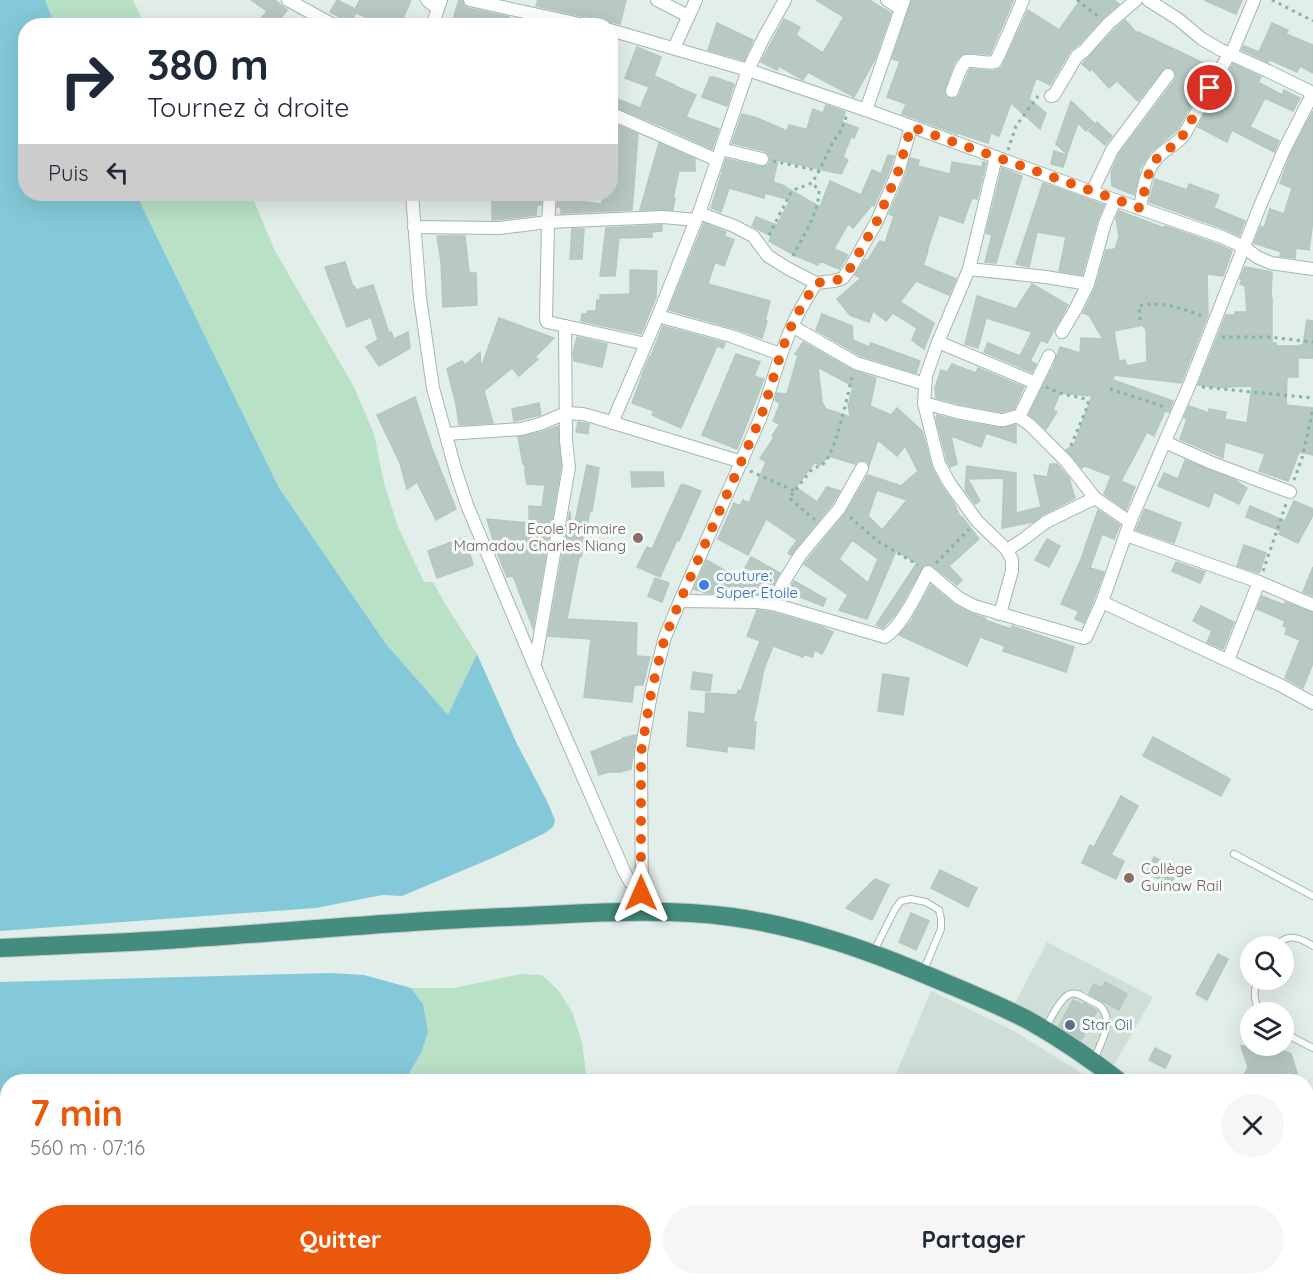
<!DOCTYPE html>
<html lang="fr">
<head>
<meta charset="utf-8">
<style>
  body { margin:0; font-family:Quicksand,sans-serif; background:#f6f6f7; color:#1f2937; height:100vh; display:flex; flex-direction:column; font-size:22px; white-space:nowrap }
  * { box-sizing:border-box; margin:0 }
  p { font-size:20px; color:#747a83 }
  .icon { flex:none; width:33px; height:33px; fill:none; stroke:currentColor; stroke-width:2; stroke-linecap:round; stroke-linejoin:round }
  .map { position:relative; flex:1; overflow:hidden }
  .panel { position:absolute; left:0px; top:1074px; width:1314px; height:212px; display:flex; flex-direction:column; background:#fff; border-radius:24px 24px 0 0; box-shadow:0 6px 24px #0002 }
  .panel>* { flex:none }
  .banner { position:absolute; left:18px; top:18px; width:600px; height:183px; border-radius:24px; box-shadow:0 6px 24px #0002; background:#fff; color:#1f2937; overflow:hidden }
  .controls { position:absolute; left:1240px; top:936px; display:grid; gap:12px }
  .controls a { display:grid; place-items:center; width:54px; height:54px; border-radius:50%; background:#fff; box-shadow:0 6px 24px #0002; font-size:30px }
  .pin { position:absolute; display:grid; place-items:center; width:51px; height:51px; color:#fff; margin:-26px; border:3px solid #fff; border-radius:50%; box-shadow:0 2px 6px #0007 }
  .me { position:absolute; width:66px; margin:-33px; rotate:0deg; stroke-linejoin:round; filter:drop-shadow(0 0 4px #0008) }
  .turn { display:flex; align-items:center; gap:21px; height:126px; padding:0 30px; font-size:27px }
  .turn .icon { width:78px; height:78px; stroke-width:2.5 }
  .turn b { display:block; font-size:42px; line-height:51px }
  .then { display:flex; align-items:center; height:57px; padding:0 30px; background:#0003; gap:12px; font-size:22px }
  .round { display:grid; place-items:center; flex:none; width:63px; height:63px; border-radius:32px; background:#f6f6f7 }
  .head { display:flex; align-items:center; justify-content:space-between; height:102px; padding:0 30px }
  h1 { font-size:36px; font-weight:700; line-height:45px; color:#ea580c }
  .action { display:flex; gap:12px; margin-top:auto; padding:12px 30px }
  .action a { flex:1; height:69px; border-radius:36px; background:#ea580c; color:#fff; font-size:24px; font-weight:700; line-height:69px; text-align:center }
  .action a+a { background:#f6f6f7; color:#1f2937 }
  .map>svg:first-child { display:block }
</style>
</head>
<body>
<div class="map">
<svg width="1313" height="1285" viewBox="0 0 1313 1285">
  <rect width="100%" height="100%" fill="#e2eee9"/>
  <!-- built -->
  <g fill="#d0ded8">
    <polygon points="1047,942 1153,997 1107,1077 1009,1014"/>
    <polygon points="931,991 1014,1031 1094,1081 893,1081"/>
    <polygon points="1024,1278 1295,1278 1300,1285 1033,1285"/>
  </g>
  <!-- green -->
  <g fill="#b8e1c5">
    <polygon points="45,0 133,0 145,25 55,25"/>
    <polygon points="136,194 251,194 275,251 354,387 374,434 384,483 398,527 424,582 433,582 444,602 477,654 448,716 386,644 279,488"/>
    <polygon points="521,974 542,975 558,990 572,1012 582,1042 587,1081 405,1082 421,1053 423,1004 411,988 454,988"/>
    <rect x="436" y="1278" width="216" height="7"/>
  </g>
  <!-- water -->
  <g fill="#84c9d9">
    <polygon points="0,0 45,0 55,25 26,26 26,194 136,194 279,488 386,644 448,715 477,654 517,744 547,801 555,820 553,827 545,833 497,856 402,896 382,895 316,908 0,931"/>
    <polygon points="331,973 364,975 411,988 423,1004 428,1032 421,1053 405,1081 8,1082 8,1278 436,1278 436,1285 0,1285 0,982"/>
  </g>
  <!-- building -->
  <g fill="#b7c9c2" stroke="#b3c8c0" stroke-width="1.5" fill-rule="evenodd">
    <polygon points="251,0 275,0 287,10 275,26 266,26 260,20 267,11"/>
    <polygon points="337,0 355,9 360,0 411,0 400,26 386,26 356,13 350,23 330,12"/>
    <polygon points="459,0 462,0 464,6 468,8 509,17 509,26 451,26"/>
    <polygon points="538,0 626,0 620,24 612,22 606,23 595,21 591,18 536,6"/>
    <polygon points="816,0 869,0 891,13 875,59 854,97 808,72 803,80 779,66 777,70 761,62 784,19 800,27 796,35 823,53 844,17"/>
    <polygon points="912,0 1012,0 1013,1 990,54 965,53 960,56 954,63 944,92 946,97 953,99 957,98 959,95 970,69 992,71 999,69 1002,67 1028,10 1059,30 1077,5 1082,0 1114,0 1119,4 1103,18 1078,45 1070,51 1050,85 1036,78 1029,99 1046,113 1040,129 1011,103 999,136 991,133 988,143 958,133 957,134 902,114 906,104 887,97 900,61 892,59"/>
    <polygon points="1204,0 1242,0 1236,14"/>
    <polygon points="1125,20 1137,33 1138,32 1212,67 1177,130 1150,153 1138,172 1140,172 1134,195 1112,186 1111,172 1119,154 1175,80 1176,75 1175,71 1172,68 1168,67 1164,68 1138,101 1117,81 1109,88 1092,69 1090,71 1082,64 1114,30"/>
    <polygon points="717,23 753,40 744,60 708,50"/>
    <polygon points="1272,23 1288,30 1286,34 1313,45 1313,73 1300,66 1297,72 1270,60 1268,62 1242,50 1244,46 1259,52"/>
    <polygon points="637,47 661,57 654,76 675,85 675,86 696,95 686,117 719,129 712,149 664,127 610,105 610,96 640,108 639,111 649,87 625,78"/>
    <polygon points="1233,64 1261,77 1258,82 1282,95 1284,90 1300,98 1293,111 1265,98 1250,127 1279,141 1274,152 1232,130 1227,142 1198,127"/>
    <polygon points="710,77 714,77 734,84 727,106 702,97"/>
    <polygon points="1071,101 1094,123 1086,131 1078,123 1067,154 1056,144"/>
    <polygon points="826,105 845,112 842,122 858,128 854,138 851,137 843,157 848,160 841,174 778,160 773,182 785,186 785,187 820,207 830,181 861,195 872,170 881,174 888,155 894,156 890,169 874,206 872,205 853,228 848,224 834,249 848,255 839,269 820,261 818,265 796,256 769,241 771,236 752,226 756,217 777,225 790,200 765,193 764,198 729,188 721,212 711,208 726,159 761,167 768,165 770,162 770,156 765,151 732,143 742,114 757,118 787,131 789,125 805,129 807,129 813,109 823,113"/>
    <polygon points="1313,111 1313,220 1309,250 1296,248 1295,258 1280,256 1281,252 1254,243 1261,226 1264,228 1270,209 1284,214 1292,188 1280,183 1291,153"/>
    <polygon points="610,122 638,134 632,210 561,213 561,207 557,207 558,194 585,194 585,202 602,204 602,194 610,194"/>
    <polygon points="1097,122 1112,136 1105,145 1089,131"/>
    <polygon points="659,143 695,159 695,171 679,171 673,198 675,198 673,210 640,210"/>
    <polygon points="1054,151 1067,155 1063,167 1051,164"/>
    <polygon points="910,158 919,160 918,166 950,174 952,162 982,167 983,162 986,163 977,199 972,198 963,223 939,215 927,251 928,251 923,265 956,279 949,295 916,281 900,302 934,323 924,349 912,340 917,328 893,313 886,321 873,311 869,322 850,315 837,299 861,278 855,275 865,260 867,261 880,241 885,243 894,216 889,214 906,175"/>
    <polygon points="1002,168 1022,176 996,263 985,262 992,235 986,233"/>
    <polygon points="1155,179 1187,190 1189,184 1219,195 1214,208 1245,221 1239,236 1225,229 1149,202"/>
    <polygon points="1043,183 1104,205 1097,221 1082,275 1059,271 1066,237 1037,232 1029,267 1016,264"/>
    <polygon points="514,194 542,194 541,205 537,205 536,215 492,220 492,198 513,199"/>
    <path d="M1119,211L1164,228L1165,226L1219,245L1232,251L1223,276L1207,274L1208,315L1181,383L1114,375L1113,380L1173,401L1169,412L1165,411L1154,436L1147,432L1121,481L1135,487L1126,510L1104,494L1111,476L1085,466L1082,468L1066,450L1074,445L1092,396L1060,393L1053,410L1057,412L1046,429L1029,414L1051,370H1052L1060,347L1080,353L1081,338L1103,339L1089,315L1083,313L1096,286L1106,250L1115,249L1119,237L1116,218ZM1143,325L1144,328H1146L1147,362L1127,366L1125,360L1119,361L1114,331Z"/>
    <polygon points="704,223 726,232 724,236 734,240 724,266 715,262 708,284 770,301 765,321 767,321 762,338 733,328 669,310"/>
    <polygon points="662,225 662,231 652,232 652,237 619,238 615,276 600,276 606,228"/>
    <polygon points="572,229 584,229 582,259 570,259"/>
    <polygon points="437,236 465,236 469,273 476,273 477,305 443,307 441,262"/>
    <polygon points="345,262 353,287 354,286 356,290 373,285 389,333 391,332 394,339 408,332 410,348 379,366 366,347 378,340 371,317 347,327 325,267"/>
    <polygon points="1245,267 1272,272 1271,298 1272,298 1272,343 1276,343 1276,346 1300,346 1300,345 1303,345 1307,320 1313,321 1313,358 1298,358 1298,377 1287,377 1286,405 1313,408 1313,455 1299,452 1288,481 1259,471 1265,454 1225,442 1223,458 1180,439 1187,419 1184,418 1189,406 1209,413 1209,409 1226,412 1225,419 1247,423 1252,386 1226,387 1226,388 1198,385 1226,315 1235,315 1235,312 1247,312 1245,286 1240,284 1242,280 1240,279"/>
    <polygon points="630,270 657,271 656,297 641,334 581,321 582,314 587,314 588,311 596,311 597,300 600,301 600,295 630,294"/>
    <polygon points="1032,284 1068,305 1047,343 1041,340 1030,361 1036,364 1032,372 984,352 988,343 1020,356 1032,332 986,318 978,348 965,344 977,296 1016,309"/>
    <polygon points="822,314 852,326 853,340 869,347 871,343 920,361 916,373 859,355 816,330"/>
    <polygon points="499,318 554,338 535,357 538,359 519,376 512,368 484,391 493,423 459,425 456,404 447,369 462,361 465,365 480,352 481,368"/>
    <polygon points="663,326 725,343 723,348 717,346 681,428 652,415 654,411 632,403 643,373 650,356 651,356"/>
    <polygon points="577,337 607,344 602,367 574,361 573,353"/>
    <path d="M803,342L852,370L876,378L870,406L891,415L897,408L922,431L932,468L943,488L954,504L962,520V517L979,539L949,566L962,580L957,585L933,566L928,564L924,565L897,612L883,628L876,625L917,563L896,551L867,619L839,610L848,595L804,564L845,514L868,475L901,486L918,471L905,446L897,456L878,440L869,465L867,461L862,460L857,461L855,464L829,456L819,466L815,462L796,487L817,502L827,487L840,491L832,504L791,555L788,553L797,540L766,519L748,555L718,539L734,503L740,506L743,500L749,503L766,462L760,458L774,438L772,436L780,424L773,421L780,404L775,400L777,393L787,394L798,355L795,354ZM818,367L853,386L849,403H848L850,417L826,409L822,402ZM877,490L907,500L882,530L868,516ZM852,540L878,559L868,583L839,559Z"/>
    <polygon points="736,354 760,362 754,376 764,379 737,449 702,435"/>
    <polygon points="952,364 976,373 978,368 1024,387 1014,409 1001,412 959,404 936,398 935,388 941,370 947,372"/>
    <polygon points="415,397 431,446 456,509 436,520 417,482 407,489 400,463 377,415"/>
    <polygon points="539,403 541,415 514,421 512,409"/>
    <polygon points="937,415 955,420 999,428 1016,425 1016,443 986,433 981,447 951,436 957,464 950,467 947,461 936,418"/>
    <polygon points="578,422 589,424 588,434 576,432"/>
    <polygon points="558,426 561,467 533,628 513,576 507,577 496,550 487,519 529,523 529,506 542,507 545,485 527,484 525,474 525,464 523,464 518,437 542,432"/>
    <polygon points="1185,460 1233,479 1247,488 1239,504 1214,492 1209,507 1158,486 1164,473 1178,479"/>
    <polygon points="1050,464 1057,464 1069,478 1075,498 1042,515 1033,522 1002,528 1004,478 968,479 980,501 975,504 965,490 967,466 1016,473 1016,513 1041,507 1034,475 1047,477"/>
    <polygon points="587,465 599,468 592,511 590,510 581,557 579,557 567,619 637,623 636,656 650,657 643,685 634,685 632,702 584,697 591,639 548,636 570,511 572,536"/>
    <polygon points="631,472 663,472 664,486 632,487"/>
    <polygon points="681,485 685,485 701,491 679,541 677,540 660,577 637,567 647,547 652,549"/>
    <polygon points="1294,501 1313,509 1313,515 1298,543 1279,534 1281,531 1246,517 1250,506 1285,521"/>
    <polygon points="1145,509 1181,523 1174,543 1136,530"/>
    <polygon points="1098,510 1120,525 1114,539 1102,534 1090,568 1104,572 1094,599 1084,623 1075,619 1079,611 1061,604 1081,559"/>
    <polygon points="465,537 473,565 437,578 428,551"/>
    <polygon points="1047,539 1060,546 1049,567 1035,560"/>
    <polygon points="1244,545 1266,553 1259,573 1237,566"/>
    <polygon points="751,557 780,573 768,595 706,593 694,589 707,560 739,579"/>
    <polygon points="1176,562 1205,572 1200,583 1172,571"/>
    <polygon points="1313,567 1313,596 1303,592"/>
    <polygon points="655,578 669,583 662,602 648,596"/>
    <polygon points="794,581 826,599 823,606 788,592"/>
    <polygon points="931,585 955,605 970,613 985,618 985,620 1011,629 1012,626 1074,647 1066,672 1003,651 1005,646 980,637 967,666 899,635 911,621"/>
    <polygon points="1262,596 1284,605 1285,602 1313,613 1313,663 1303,688 1285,678 1300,640 1285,634 1287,627 1283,626 1285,621 1257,609"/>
    <polygon points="1201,606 1234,622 1223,649 1207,642 1212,631 1193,621"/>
    <polygon points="757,610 771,612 822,627 833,632 822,654 815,650 812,657 804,654 803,657 773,646 764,669 753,722 756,722 754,749 727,746 727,752 687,746 689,712 705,714 706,693 737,695 738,690 741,691 760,641 747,636"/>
    <polygon points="693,672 712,675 710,691 691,689"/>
    <polygon points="883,674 909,678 903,715 878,711"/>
    <polygon points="636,735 631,769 620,772 608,772 599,775 591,752 621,740 623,738"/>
    <polygon points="1153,737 1230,779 1221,796 1143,756"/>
    <polygon points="1121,796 1138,806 1111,855 1124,861 1116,879 1082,863 1090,845 1094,847"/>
    <polygon points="1154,857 1178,870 1171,885 1146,873"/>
    <polygon points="940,870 977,888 968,907 931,888"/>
    <polygon points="875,879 889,885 872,920 846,908"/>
    <polygon points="911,913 929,921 916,950 899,942"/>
    <polygon points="1218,954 1228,959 1207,1000 1196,994"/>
    <polygon points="1105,982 1127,994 1119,1010 1089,994 1094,984 1102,988"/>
    <polygon points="1073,1000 1083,1005 1084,1003 1097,1011 1081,1040 1059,1026"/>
    <polygon points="1241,1046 1274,1046 1291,1054 1297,1073 1270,1082 1241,1082 1248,1067"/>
    <polygon points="1155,1048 1171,1056 1165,1068 1149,1060"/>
  </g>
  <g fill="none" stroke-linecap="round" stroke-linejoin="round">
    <defs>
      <g id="service">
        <polyline points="1234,854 1313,896"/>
        <path d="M1277,946C1287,932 1301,938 1313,946"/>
        <polyline points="873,953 895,909 901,901 911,899 926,902 939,910 941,919 941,929 923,972"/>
        <path d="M1258,980C1253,990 1254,1002 1260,1012"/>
        <path d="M1045,1029C1050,1020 1060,998 1070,994C1076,992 1082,996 1087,999C1091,1001 1097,1003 1100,1006C1115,1020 1101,1043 1094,1059"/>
        <polyline points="1284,1033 1313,1048"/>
        <path d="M1313,1155C1308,1165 1303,1170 1313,1179"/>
      </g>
      <g id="minor">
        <polyline points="288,0 335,26"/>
        <polyline points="427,0 437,8"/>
        <polyline points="470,0 589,26"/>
        <polyline points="657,0 688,16"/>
        <polyline points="887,0 901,9"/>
        <polyline points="432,26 441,0"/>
        <polyline points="610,30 748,70 866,110 1092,192 1222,237 1244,247 1257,257 1271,263 1313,269"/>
        <polyline points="674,48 696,0"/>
        <path d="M952,91L961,68L966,61C976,60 985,64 995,62L999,55L1023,0"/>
        <polyline points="1051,96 1054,95 1077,56 1084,51 1108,24 1136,0"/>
        <polyline points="866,110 904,0"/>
        <polyline points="610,113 717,160"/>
        <polyline points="721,149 762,159"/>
        <polyline points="996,157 969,269 938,342 926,376 924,403 939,464 950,484 977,521 1007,550 1012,560 1012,571 1000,614"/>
        <polyline points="1092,192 1112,150 1168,75"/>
        <polyline points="412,194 420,298 433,388 456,472 467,505 534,665 624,871 630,882 641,893"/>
        <polyline points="550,194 548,222 546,319 547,322 646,344"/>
        <path d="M1140,208C1143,190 1146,166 1161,154C1169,147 1177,144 1184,135L1227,58L1233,50L1254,0"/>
        <polyline points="699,213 748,70 763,39 785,0"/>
        <polyline points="414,227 499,228 548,222 663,217 696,220 699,213 734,226 753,236 768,256 787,268 816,283"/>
        <polyline points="969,269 1046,277 1088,284 1105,223 1115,200"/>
        <polyline points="658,316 731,336 780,354"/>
        <polyline points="792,326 856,363 925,384"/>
        <polyline points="1062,332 1075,310 1088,284"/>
        <polyline points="938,342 1036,383"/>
        <polyline points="924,403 957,412 1000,420 1004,420 1014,417 1019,417 1030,425 1066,461 1095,498 1130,522"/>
        <polyline points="1019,417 1049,356"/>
        <polyline points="612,423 658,316 696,220"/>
        <polyline points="446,434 521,429 540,424 566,413 583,414 594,417 742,462"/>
        <polyline points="1165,442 1212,463 1290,492"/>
        <polyline points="1126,535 1259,582 1313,605"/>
        <polyline points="1007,550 1021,541 1046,522 1095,498"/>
        <path d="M680,601L757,602L773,604L885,637C903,625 918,591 928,572L959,598L974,606L1084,638L1086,637L1102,602L1130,522L1189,386L1260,206L1284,150L1313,93L1268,71L1221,50L1202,39L1178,19L1148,0"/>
        <polyline points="1102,602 1280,685 1313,703"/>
        <polyline points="773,604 783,583 801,554 839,509 862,468"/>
        <polyline points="1228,660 1259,582"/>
        <polyline points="535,664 569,467 566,441 565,326"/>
        <path d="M642,912L641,753L651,694L657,668L665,637L680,601L760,419C771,389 778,358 791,329C797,313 807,298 816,283L834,281L843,278L851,267L877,221L898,172L911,127"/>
      </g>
      <g id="trunk">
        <path d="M0,948C60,945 120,943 180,939C289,932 397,921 506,917C581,914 657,907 732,917C805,927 876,953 943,982C972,994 1001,1006 1028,1020C1060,1038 1091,1059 1120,1082"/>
        <polyline points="1306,1277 1312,1285"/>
      </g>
    </defs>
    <!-- service casing -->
    <use href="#service" stroke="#a4b7b1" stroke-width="8"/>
    <!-- minor casing -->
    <use href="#minor" stroke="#a4b7b1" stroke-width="14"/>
    <!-- trunk casing -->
    <use href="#trunk" stroke="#c1cac8" stroke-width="20"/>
    <!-- path -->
    <g stroke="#7fb5a6" stroke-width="3" stroke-dasharray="3 4.5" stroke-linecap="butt">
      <polyline points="1077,0 1099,17"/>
      <polyline points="1272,0 1313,21"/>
      <polyline points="1008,150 1016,126 1038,96"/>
      <polyline points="773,161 819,171 834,140 841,131 847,115"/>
      <polyline points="769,235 790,194 796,189 812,183 819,171"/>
      <path d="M793,256C803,236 819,213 819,190L812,183"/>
      <path d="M1140,320L1139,306C1159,300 1185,309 1204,317"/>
      <polyline points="1222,337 1269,337 1313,342"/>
      <polyline points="1046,387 1059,393 1086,399 1088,401 1088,405 1070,448"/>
      <polyline points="1202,387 1313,398"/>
      <polyline points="1110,389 1165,407"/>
      <polyline points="750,471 795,491"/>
      <polyline points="1294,480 1302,458 1313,410"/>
      <polyline points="850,517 879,542 918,565"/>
      <path d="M815,520L789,498L813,468C817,467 819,467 822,465C836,455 848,392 853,373"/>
      <polyline points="936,563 969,529"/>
      <polyline points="1263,571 1286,504"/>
    </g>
    <!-- service -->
    <use href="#service" stroke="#fff" stroke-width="6"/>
    <!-- minor -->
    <use href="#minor" stroke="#fff" stroke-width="12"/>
    <!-- trunk -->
    <use href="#trunk" stroke="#448c7e" stroke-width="18"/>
  </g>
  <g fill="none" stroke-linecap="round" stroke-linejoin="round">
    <!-- route -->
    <path stroke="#ea580c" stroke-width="10" stroke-dasharray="0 18" d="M641,893V753L651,694L657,668L665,637L680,601L760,419C771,389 778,358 790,329C797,313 807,298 816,283L834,281L843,278L851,267L877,221L898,172L911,127L1140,208L1151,165L1161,154L1179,142L1210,88"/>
  </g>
  <!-- markers -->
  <g fill="#8d6e63" stroke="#f3faf7" stroke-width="2">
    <circle cx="638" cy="538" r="6"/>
    <circle cx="1129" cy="878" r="6"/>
  </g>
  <circle fill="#3f7fe0" stroke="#f3faf7" stroke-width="2" cx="704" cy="585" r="6"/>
  <circle fill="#5c6f8a" stroke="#f3faf7" stroke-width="2" cx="1070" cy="1025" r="6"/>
  <g text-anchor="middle" stroke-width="6" stroke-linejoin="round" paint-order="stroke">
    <!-- education labels -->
    <g font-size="15" fill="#785e54" stroke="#f3faf7" text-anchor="end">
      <text x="626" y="534">Ecole Primaire<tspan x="626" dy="17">Mamadou Charles Niang</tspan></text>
      <text x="1141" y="874" text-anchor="start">Collège<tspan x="1141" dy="17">Guinaw Rail</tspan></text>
    </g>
    <!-- shop labels -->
    <g font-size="15" fill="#366cbe" stroke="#f3faf7" text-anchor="start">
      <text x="716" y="581">couture:<tspan x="716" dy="17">Super Etoile</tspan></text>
    </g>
    <!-- service labels -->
    <g font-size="15" fill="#4e5e75" stroke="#f3faf7" text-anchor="start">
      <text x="1082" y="1030">Star Oil</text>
    </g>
  </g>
</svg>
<div class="controls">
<a><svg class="icon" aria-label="search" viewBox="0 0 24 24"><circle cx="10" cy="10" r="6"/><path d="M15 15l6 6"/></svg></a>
<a><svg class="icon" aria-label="layers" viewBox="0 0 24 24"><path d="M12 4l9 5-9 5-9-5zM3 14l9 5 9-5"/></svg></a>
</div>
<div class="pin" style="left:1210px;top:88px;background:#d93025"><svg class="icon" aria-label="arrive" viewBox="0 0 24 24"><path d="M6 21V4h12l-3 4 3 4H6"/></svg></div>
<svg class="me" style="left:641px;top:893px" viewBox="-20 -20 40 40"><path d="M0-17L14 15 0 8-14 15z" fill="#ea580c" stroke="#fff" stroke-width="4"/></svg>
<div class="banner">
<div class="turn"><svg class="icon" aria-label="right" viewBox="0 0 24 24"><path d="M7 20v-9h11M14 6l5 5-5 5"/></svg><div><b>380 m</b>Tournez à droite</div></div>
<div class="then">Puis<svg class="icon" aria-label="left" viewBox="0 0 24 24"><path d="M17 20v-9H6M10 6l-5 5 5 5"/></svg></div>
</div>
<section class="panel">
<div class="head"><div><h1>7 min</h1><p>560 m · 07:16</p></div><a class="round"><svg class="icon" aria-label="close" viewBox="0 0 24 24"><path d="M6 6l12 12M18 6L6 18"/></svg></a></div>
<div class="action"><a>Quitter</a><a>Partager</a></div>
</section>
</div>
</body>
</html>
